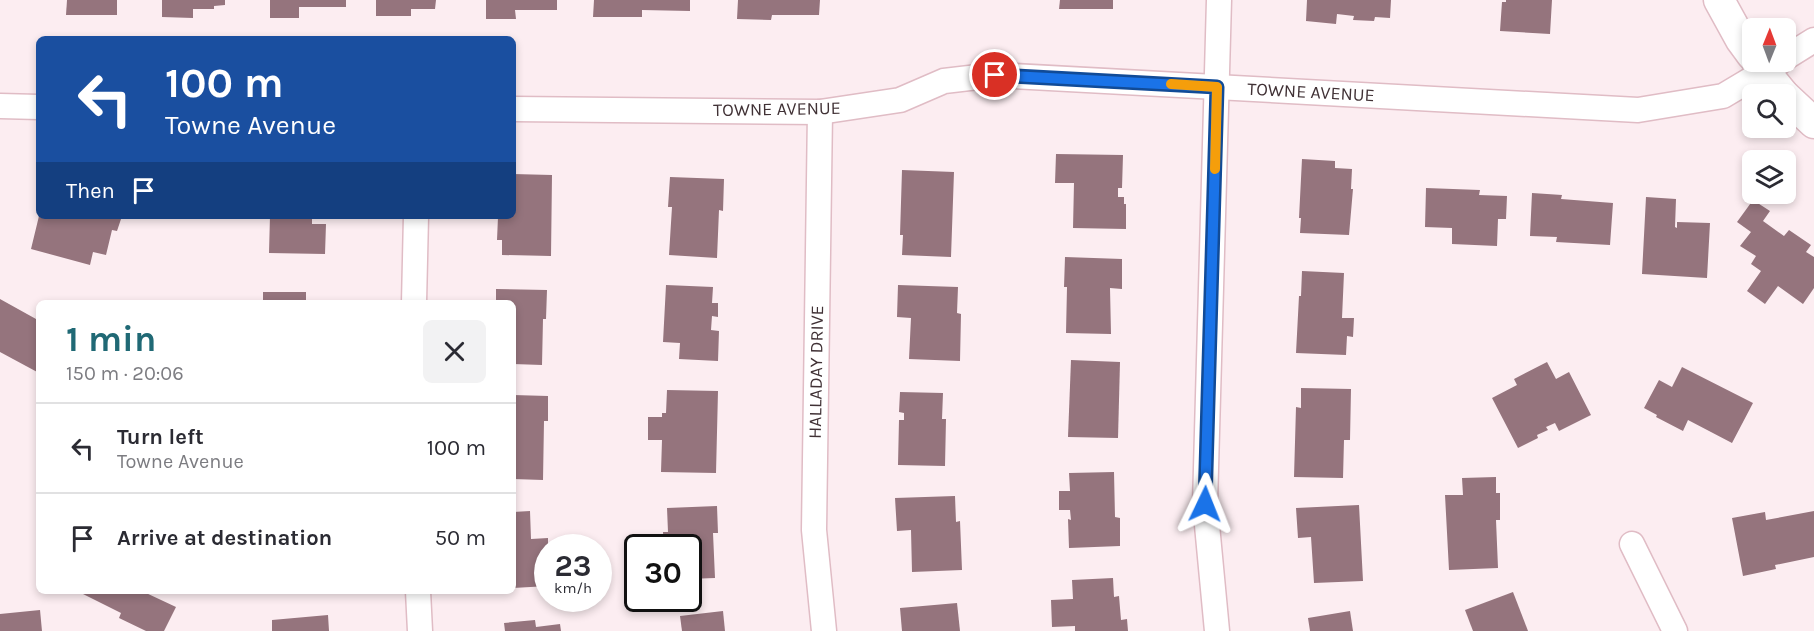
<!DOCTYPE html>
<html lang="en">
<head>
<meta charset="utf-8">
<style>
  body { margin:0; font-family:Karla,sans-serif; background:#f2f2f3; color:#2b2b33; height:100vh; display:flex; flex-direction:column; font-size:22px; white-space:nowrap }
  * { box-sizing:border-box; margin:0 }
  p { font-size:20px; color:#7c7c81 }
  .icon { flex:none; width:33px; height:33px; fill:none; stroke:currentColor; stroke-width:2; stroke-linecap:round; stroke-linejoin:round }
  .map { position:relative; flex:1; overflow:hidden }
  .sheet { position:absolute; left:36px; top:300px; width:480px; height:294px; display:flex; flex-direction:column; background:#fff; border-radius:9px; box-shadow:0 3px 9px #0003 }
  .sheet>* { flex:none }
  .banner { position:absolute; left:36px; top:36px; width:480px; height:183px; border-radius:9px; box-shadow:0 3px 9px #0003; background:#1a4fa0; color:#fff; overflow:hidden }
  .needle { width:39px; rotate:1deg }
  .tools { position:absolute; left:1742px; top:18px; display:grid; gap:12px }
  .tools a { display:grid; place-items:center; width:54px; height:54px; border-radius:9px; background:#fff; box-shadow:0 3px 9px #0003; font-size:30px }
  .speed { position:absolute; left:534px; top:534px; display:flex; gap:12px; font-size:30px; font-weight:700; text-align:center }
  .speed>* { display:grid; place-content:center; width:78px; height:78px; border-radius:50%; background:#fff; box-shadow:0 3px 9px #0003; line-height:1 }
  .speed small { font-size:15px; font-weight:400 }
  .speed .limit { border:3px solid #111; border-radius:9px; background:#fff; color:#111 }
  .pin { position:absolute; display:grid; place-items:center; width:51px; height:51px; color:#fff; margin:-26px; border:3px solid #fff; border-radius:50%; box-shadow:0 2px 6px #0007 }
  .me { position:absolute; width:66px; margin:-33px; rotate:2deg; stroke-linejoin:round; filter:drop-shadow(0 0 4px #0008) }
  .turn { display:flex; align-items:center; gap:21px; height:126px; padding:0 30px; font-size:27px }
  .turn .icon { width:78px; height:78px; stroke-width:2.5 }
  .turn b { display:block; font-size:42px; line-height:51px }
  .then { display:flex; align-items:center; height:57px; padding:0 30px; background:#0003; gap:12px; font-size:22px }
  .round { display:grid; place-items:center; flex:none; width:63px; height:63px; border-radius:9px; background:#f2f2f3 }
  .headline { display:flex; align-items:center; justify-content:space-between; height:102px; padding:0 30px }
  h1 { font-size:36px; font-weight:700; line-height:45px; color:#206975 }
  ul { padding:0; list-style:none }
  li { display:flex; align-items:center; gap:18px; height:90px; padding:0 30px; border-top:2px solid #e1e1e2 }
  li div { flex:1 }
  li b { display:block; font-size:22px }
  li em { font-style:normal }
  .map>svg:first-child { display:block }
</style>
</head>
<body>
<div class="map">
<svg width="1814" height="631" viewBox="0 0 1814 631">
  <rect width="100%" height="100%" fill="#fcedf1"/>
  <!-- building -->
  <g fill="#95747d">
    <polygon points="67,0 117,0 117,15 66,15"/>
    <polygon points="162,0 225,0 225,5 214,6 214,9 193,9 193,18 162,17"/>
    <polygon points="270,0 346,0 346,7 299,7 299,18 270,18"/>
    <polygon points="376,0 436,0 435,9 411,9 411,16 376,16"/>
    <polygon points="486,0 557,0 557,10 515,10 516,19 486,19"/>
    <polygon points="594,0 690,0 690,11 642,10 642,17 593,17"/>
    <polygon points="738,0 820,0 819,15 772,15 771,20 737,19"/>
    <polygon points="1060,0 1113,0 1113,9 1059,9"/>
    <polygon points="1307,0 1391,0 1390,18 1375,17 1374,21 1353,20 1354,16 1337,14 1336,24 1306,21"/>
    <polygon points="1506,0 1552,0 1550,34 1500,31 1502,2 1506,2"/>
    <polygon points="1056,154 1123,155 1122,188 1118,188 1118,197 1124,197 1124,204 1126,204 1126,229 1073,228 1074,183 1055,183"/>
    <polygon points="1302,159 1335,161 1335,168 1352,169 1351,189 1353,189 1349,235 1300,233 1301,218 1299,218"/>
    <polygon points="902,170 954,172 951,257 902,255 903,235 900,235"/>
    <polygon points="513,174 552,175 551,256 502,255 502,240 497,240 498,217 513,216"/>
    <polygon points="670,177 724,179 723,211 719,210 717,258 669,255 672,207 668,207"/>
    <polygon points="1426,188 1480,190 1479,195 1507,196 1506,219 1498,219 1497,246 1452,244 1452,228 1425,227"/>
    <polygon points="1532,193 1562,195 1561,199 1613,203 1610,245 1556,242 1557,237 1530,236"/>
    <polygon points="1646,197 1676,199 1675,227 1677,228 1677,222 1710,223 1707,278 1642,274"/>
    <polygon points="1753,200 1770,211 1763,221 1784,236 1789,230 1811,245 1806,252 1814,257 1814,288 1803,304 1778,286 1765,304 1747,291 1761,271 1751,264 1756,256 1740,246 1751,232 1737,222"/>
    <polygon points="39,216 122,216 117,231 112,230 106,255 93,252 90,265 31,249"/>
    <polygon points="270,216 312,216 312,224 326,224 325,254 269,253"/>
    <polygon points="1065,257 1122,259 1122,289 1110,288 1111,334 1066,333 1067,287 1064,287"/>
    <polygon points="1302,271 1344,273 1342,318 1354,318 1353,337 1347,336 1346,355 1296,353 1299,296 1301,296"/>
    <polygon points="666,285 713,287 712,303 718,303 718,317 712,316 711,330 719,331 718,361 679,359 680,343 663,342"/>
    <polygon points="898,285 958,287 957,313 961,314 960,361 909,359 911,318 897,317"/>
    <polygon points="496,289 547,290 546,319 543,319 542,365 513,364 513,303 496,303"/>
    <rect x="263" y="292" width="43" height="11"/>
    <polygon points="0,299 36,319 39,313 39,373 0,352"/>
    <polygon points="1071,360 1120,362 1118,438 1068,437"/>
    <polygon points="1547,362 1556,379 1569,372 1591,415 1559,431 1555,423 1546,427 1548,430 1537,435 1538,438 1518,448 1492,398 1517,385 1514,379"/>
    <polygon points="1682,367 1753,403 1732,443 1688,420 1683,431 1656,417 1657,415 1644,408 1659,380 1672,387"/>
    <polygon points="1301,388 1351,389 1350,440 1344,440 1343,478 1294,477 1296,407 1301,408"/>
    <polygon points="667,390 718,391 716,473 661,472 662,440 648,440 648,417 662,417 662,413 666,413"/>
    <polygon points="900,392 943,393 942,419 946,419 945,466 898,465 899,420 904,420 904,413 899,412"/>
    <polygon points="513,395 548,396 548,421 544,421 543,480 513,479"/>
    <polygon points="1114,472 1115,517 1120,518 1120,546 1069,548 1068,519 1071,520 1070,510 1059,510 1059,491 1070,491 1069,473"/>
    <polygon points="1496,477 1496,493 1500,493 1500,520 1496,520 1498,568 1449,570 1445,495 1463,495 1462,478"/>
    <polygon points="955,496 956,522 960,521 962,570 912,572 911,530 897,531 895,498"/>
    <polygon points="1359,505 1363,581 1314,583 1311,537 1298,538 1296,508"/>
    <polygon points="717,506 718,533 713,533 715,578 688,579 688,548 664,548 663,532 668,532 667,508"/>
    <polygon points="530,511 531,539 548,538 548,586 513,588 513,512"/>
    <polygon points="1814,511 1814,557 1775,565 1776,569 1743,576 1732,518 1765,512 1766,520"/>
    <polygon points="1113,578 1114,597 1119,596 1121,620 1127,619 1128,631 1075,631 1075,626 1052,627 1051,600 1073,599 1072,580"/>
    <polygon points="77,591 145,591 144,592 176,607 164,631 146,631 119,618 121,613"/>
    <polygon points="1513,592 1528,631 1473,631 1465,610"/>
    <polygon points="957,603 960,631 902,631 900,608"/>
    <polygon points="40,610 42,631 0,631 0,614"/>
    <polygon points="723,611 725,631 682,631 680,616"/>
    <polygon points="1350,611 1353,631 1310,631 1308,618"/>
    <polygon points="328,615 329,631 272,631 272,620"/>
    <polygon points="535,620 536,627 560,624 561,631 505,631 504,623"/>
  </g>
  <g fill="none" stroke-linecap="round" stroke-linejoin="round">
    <defs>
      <g id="minor">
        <polyline points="1785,58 1814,40"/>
        <polyline points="0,106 39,107"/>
        <polyline points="513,109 820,112 900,100 944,81 995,75 1638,110 1723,96 1780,62"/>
        <polyline points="820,112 814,530 824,631"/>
        <polyline points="414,303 416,216"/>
        <polyline points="1632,544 1675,631"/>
        <polyline points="418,591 420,631"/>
        <polyline points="1217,631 1205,504 1219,0"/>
      </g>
      <g id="tertiary">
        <polyline points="1719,0 1741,40 1752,55"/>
        <polyline points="1757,62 1783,94"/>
        <polyline points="1785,96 1814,123"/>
      </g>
    </defs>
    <!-- minor casing -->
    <use href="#minor" stroke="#e0bcc5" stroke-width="27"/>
    <!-- tertiary casing -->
    <use href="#tertiary" stroke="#e0bcc5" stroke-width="33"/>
    <!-- minor -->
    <use href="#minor" stroke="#fff" stroke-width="24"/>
    <!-- tertiary -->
    <use href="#tertiary" stroke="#fff" stroke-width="30"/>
  </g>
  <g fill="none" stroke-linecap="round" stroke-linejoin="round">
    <defs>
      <polyline id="route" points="995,75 1217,87 1205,504"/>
    </defs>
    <!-- route casing -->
    <use href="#route" stroke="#114b97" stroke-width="15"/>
    <!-- route -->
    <use href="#route" stroke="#1a73e8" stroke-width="10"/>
    <!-- slow -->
    <polyline stroke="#f59e0b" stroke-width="10" points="1171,84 1217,87 1215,169"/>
  </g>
  <g text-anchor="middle" stroke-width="6" stroke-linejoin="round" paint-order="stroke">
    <!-- street labels -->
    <g font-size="18" fill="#403135" stroke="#fff">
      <text transform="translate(1311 92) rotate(3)" y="6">TOWNE AVENUE</text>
      <text transform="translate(777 109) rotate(-1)" y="6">TOWNE AVENUE</text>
      <text transform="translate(816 372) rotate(-89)" y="6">HALLADAY DRIVE</text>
    </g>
  </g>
</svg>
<div class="tools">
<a><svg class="needle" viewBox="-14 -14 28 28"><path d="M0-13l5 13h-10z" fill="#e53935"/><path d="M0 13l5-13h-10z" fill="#7c7c81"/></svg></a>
<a><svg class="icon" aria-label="search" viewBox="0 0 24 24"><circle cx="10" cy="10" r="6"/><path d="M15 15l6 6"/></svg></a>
<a><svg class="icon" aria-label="layers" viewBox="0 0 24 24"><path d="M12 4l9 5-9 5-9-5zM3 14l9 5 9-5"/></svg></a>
</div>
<div class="speed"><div>23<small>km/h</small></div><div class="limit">30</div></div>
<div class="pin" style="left:995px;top:75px;background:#d93025"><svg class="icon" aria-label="arrive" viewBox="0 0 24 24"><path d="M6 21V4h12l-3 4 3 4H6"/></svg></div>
<svg class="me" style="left:1205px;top:504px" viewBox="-20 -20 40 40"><path d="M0-17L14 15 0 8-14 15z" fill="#1a73e8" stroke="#fff" stroke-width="4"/></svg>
<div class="banner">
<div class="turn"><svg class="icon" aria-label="left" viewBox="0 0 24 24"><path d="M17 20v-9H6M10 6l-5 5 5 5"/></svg><div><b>100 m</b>Towne Avenue</div></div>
<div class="then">Then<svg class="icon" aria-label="arrive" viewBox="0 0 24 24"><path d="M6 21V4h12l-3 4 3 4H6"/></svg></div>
</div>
<section class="sheet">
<div class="headline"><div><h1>1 min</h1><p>150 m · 20:06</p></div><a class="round"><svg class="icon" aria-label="close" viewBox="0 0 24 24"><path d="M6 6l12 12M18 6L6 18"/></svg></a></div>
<ul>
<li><svg class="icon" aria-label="left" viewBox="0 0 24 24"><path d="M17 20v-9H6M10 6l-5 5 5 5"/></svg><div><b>Turn left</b><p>Towne Avenue</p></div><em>100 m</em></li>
<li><svg class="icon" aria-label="arrive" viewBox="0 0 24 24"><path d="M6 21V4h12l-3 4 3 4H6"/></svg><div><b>Arrive at destination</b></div><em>50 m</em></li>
</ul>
</section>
</div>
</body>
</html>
